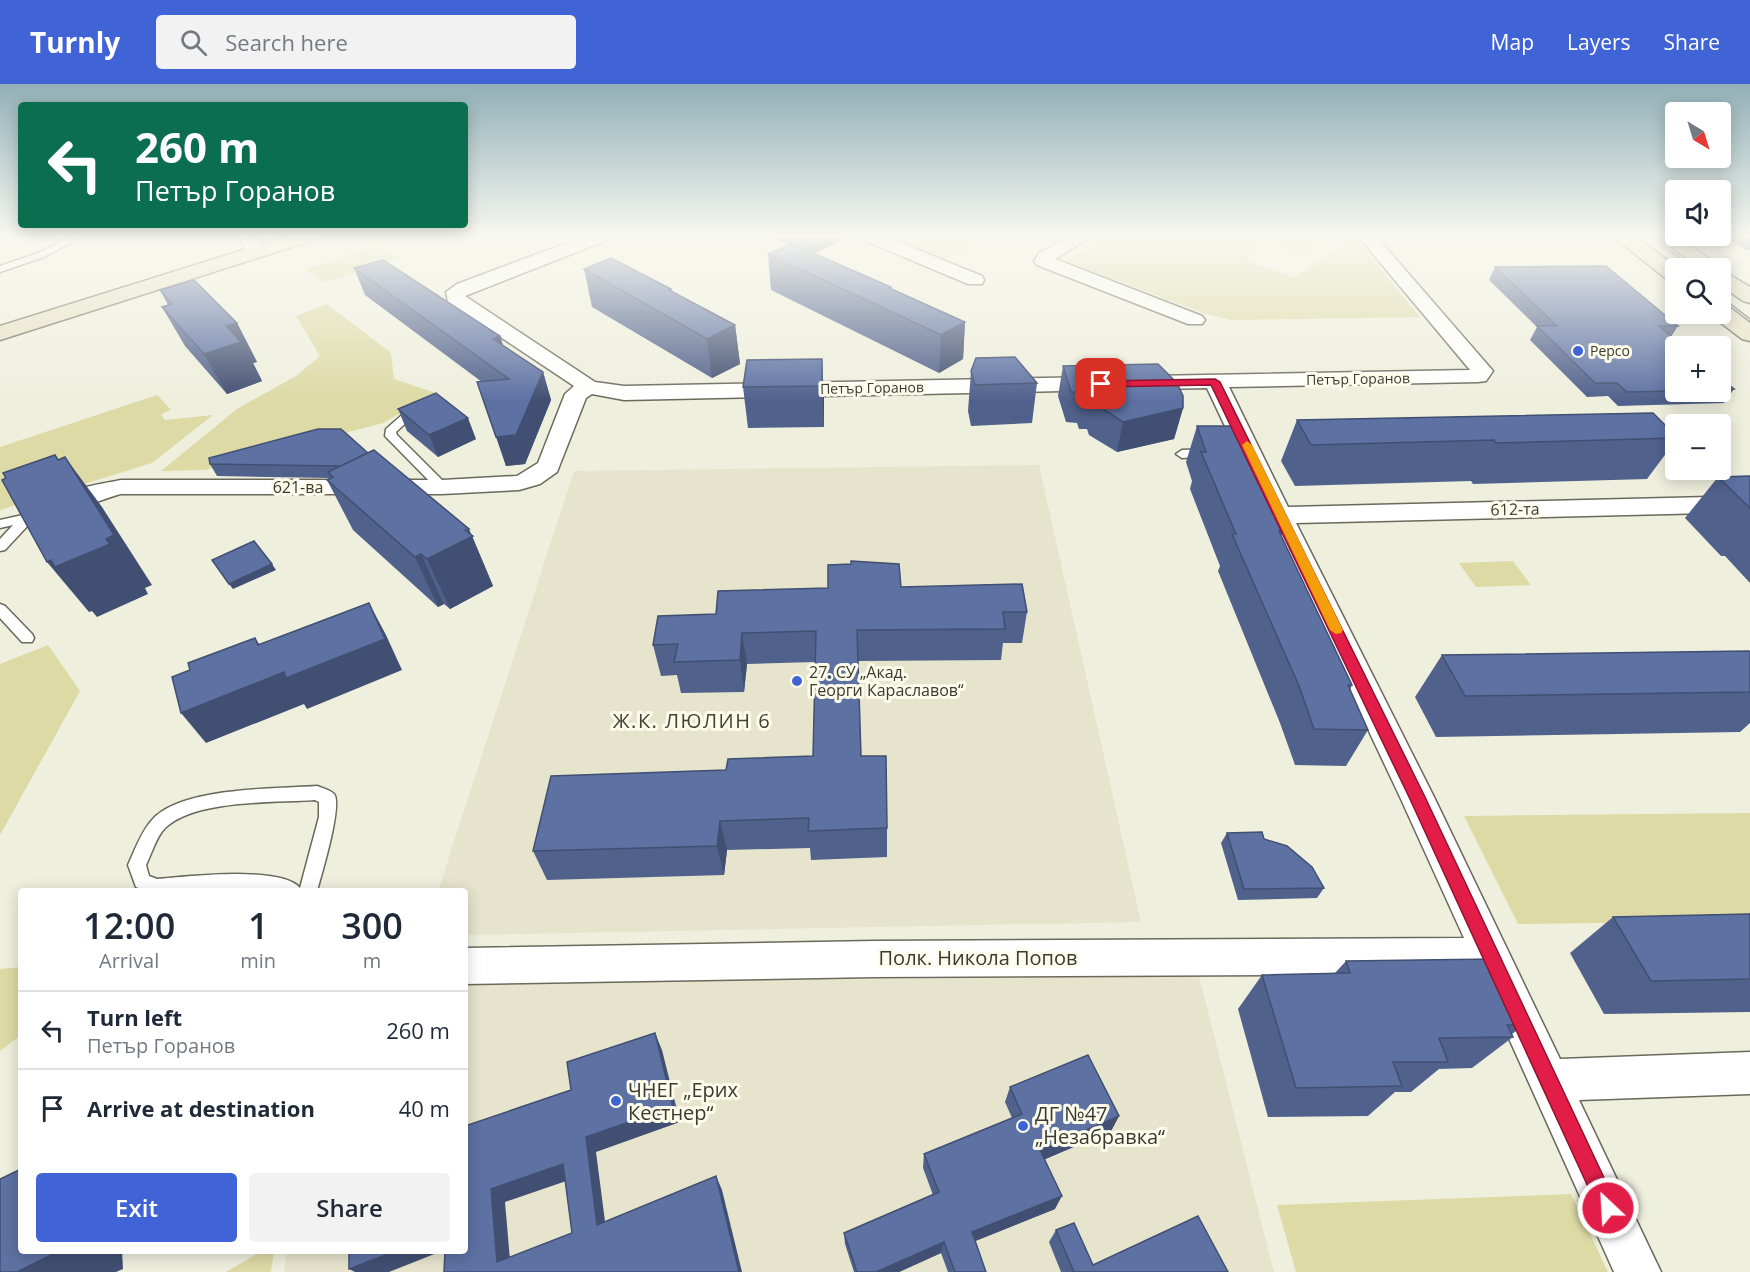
<!DOCTYPE html>
<html lang="en">
<head>
<meta charset="utf-8">
<style>
  body { margin:0; font-family:"Open Sans",sans-serif; background:#f2f2f3; color:#1f2937; height:100vh; display:flex; flex-direction:column; font-size:22px; white-space:nowrap }
  * { box-sizing:border-box; margin:0 }
  p { font-size:20px; color:#747a83 }
  .icon { flex:none; width:33px; height:33px; fill:none; stroke:currentColor; stroke-width:2; stroke-linecap:round; stroke-linejoin:round }
  .map { position:relative; flex:1; overflow:hidden }
  .sheet { position:absolute; left:18px; top:804px; width:450px; height:366px; display:flex; flex-direction:column; background:#fff; border-radius:6px; box-shadow:0 3px 15px #0003 }
  .sheet>* { flex:none }
  .top-card { position:absolute; left:18px; top:18px; width:450px; height:126px; border-radius:6px; box-shadow:0 3px 15px #0003; background:#0b6e4f; color:#fff; overflow:hidden }
  .needle { width:39px; rotate:142deg }
  .tools { position:absolute; left:1665px; top:18px; display:grid; gap:12px }
  .tools a { display:grid; place-items:center; width:66px; height:66px; border-radius:6px; background:#fff; box-shadow:0 3px 15px #0003; font-size:30px }
  .pin { position:absolute; display:grid; place-items:center; width:51px; height:51px; color:#fff; margin:-26px; border-radius:12px; box-shadow:0 3px 9px #0006 }
  .me { position:absolute; width:66px; margin:-33px; rotate:335deg; stroke-linejoin:round; filter:drop-shadow(0 0 4px #0008) }
  .turn { display:flex; align-items:center; gap:21px; height:126px; padding:0 18px; font-size:27px }
  .turn .icon { width:78px; height:78px; stroke-width:2.5 }
  .turn b { display:block; font-size:42px; line-height:51px }
  .eta { display:flex; justify-content:space-evenly; align-items:center; height:102px; text-align:center }
  .eta b { font-size:36px; font-weight:600; line-height:42px }
  .button { display:flex; gap:12px; margin-top:auto; padding:12px 18px }
  .button a { flex:1; height:69px; border-radius:6px; background:#4063d5; color:#fff; font-size:24px; font-weight:600; line-height:69px; text-align:center }
  .button a+a { background:#f2f2f3; color:#1f2937 }
  ul { padding:0; list-style:none }
  li { display:flex; align-items:center; gap:18px; height:78px; padding:0 18px; border-top:2px solid #e0e1e3 }
  li div { flex:1 }
  li b { display:block; font-size:22px }
  li em { font-style:normal }
  header { display:flex; align-items:center; gap:36px; box-sizing:border-box; height:84px; padding:0 30px; background:#4063d5; color:#fff }
  header strong { font-size:28px }
  nav { display:flex; gap:33px; margin-inline-start:auto; font-size:21px }
  .search { width:420px; height:54px; background:#f2f2f3; display:flex; align-items:center; gap:15px; box-sizing:border-box; padding:0 21px; border-radius:6px; color:#747a83; font-size:22px }
  .map>svg:first-child { display:block }
</style>
</head>
<body>
<header>
<strong>Turnly</strong>
<div class="search"><svg class="icon" aria-label="search" viewBox="0 0 24 24"><circle cx="10" cy="10" r="6"/><path d="M15 15l6 6"/></svg>Search here</div>
<nav><a>Map</a><a>Layers</a><a>Share</a></nav>
</header>
<div class="map">
<svg width="1750" height="1188" viewBox="0 0 1750 1188">
  <rect width="100%" height="100%" fill="#efefde"/>
  <!-- built -->
  <g fill="#e6e4cd">
    <polygon points="1039,381 1141,838 465,851 465,807 438,807 574,387"/>
    <polygon points="1199,892 1274,1188 284,1188 287,1167 465,1167 465,899"/>
  </g>
  <!-- green -->
  <g fill="#dddaa6">
    <polygon points="883,151 994,151 944,176"/>
    <polygon points="1112,151 1235,151 1266,161 1244,176 1295,194 1345,159 1322,151 1353,151 1420,233 1231,236 1206,230 1065,177"/>
    <polygon points="1242,151 1311,151 1326,156 1305,171"/>
    <polygon points="378,160 399,173 325,199 305,186"/>
    <polygon points="327,220 391,269 394,295 436,309 383,339 205,386 161,387 237,325 296,292 320,272 296,232"/>
    <polygon points="157,311 171,326 161,330 165,336 213,331 152,379 0,426 0,363"/>
    <polygon points="1513,477 1531,501 1476,503 1459,479"/>
    <polygon points="48,561 80,607 0,751 0,580"/>
    <polygon points="1750,729 1750,837 1518,840 1464,732"/>
    <polygon points="21,883 21,951 0,967 0,885"/>
    <polygon points="1571,1110 1608,1188 1296,1188 1277,1121"/>
    <polygon points="262,1167 274,1167 271,1188 226,1188"/>
  </g>
  <g fill="none" stroke-linecap="round" stroke-linejoin="round">
    <defs>
      <g id="lane">
        <polygon points="74,151 85,151 44,173 0,188 0,182 38,169"/>
        <polygon points="420,324 424,325 424,329 411,334 396,348 397,351 446,400 446,406 438,406 385,352 386,345 403,330"/>
        <polygon points="1209,365 1215,369 1213,372 1182,374 1176,370 1182,366"/>
        <polygon points="27,430 33,434 32,437 5,466 0,467 0,455 13,441 0,444 0,436"/>
        <polygon points="0,520 5,522 32,550 34,554 32,558 22,558 0,534"/>
        <path d="M317,702C322,704 330,706 334,710C343,720 321,792 317,807L254,805L146,807L136,803L128,781C135,766 141,748 152,736C180,703 275,705 317,702ZM315,716L319,718V733L300,804C281,781 186,793 157,795L149,792L146,781C152,769 156,753 165,744C195,715 275,719 315,716Z"/>
      </g>
      <g id="street">
        <polygon points="240,151 258,151 262,169 259,173 247,173"/>
        <path d="M588,151H613L610,155L465,212L595,298L624,302L1470,286L1357,151H1375L1493,287L1486,297L1478,298L1229,303L1288,423L1750,412V428L1296,439L1434,713L1560,975L1750,968V1010L1579,1016L1661,1188H1614L1480,890L875,893L465,900V864L875,857L1464,854L1400,713L1207,304L624,316L592,310L586,314L557,388L540,400L519,406L442,410H121C101,415 60,434 44,430L40,424C51,407 101,400 121,396H442L517,392L538,379L565,310L574,302L448,218L446,208L457,200Z"/>
        <polygon points="858,151 882,151 982,192 984,196 982,200 968,200 861,155"/>
        <polygon points="1072,151 1094,151 1055,175 1202,232 1205,236 1202,240 1188,240 1037,181 1034,177 1039,169"/>
      </g>
      <g id="secondary">
        <polygon points="291,151 320,151 317,155 0,256 0,242"/>
        <polygon points="1611,151 1633,151 1678,184 1676,184 1676,199 1669,197"/>
        <polygon points="1655,151 1678,152 1721,184 1699,184"/>
        <polygon points="1720,185 1750,203 1750,219 1743,217 1720,201"/>
        <polygon points="1720,221 1728,222 1750,239 1750,257 1742,255 1712,232 1711,230 1720,230"/>
      </g>
    </defs>
    <!-- lane casing -->
    <use href="#lane" stroke="#6a695b" stroke-width="3"/>
    <!-- street casing -->
    <use href="#street" stroke="#6a695b" stroke-width="3"/>
    <!-- secondary casing -->
    <use href="#secondary" stroke="#6a695b" stroke-width="3"/>
    <!-- lane -->
    <use href="#lane" fill="#fff" fill-rule="evenodd"/>
    <!-- street -->
    <use href="#street" fill="#fff" fill-rule="evenodd"/>
    <!-- secondary -->
    <use href="#secondary" fill="#e6e3c4" fill-rule="evenodd"/>
    <!-- tram -->
    <g stroke="#696960" stroke-width="1.5">
      <polyline points="1648,151 1693,184"/>
      <polyline points="1720,212 1750,235"/>
    </g>
  </g>
  <!-- wall -->
  <g fill="#50618c">
    <polygon points="766,151 839,151 839,158 814,169 965,238 963,275 939,289 771,206 768,170 789,161"/>
    <polygon points="1724,151 1750,151 1750,166 1746,166"/>
    <polygon points="1495,183 1678,242 1671,253 1676,262 1676,308 1720,308 1720,294 1734,305 1724,319 1618,322 1608,312 1587,313 1530,256 1537,243 1489,196"/>
    <polygon points="354,184 500,252 503,262 543,288 551,316 525,380 506,382 482,298 365,211"/>
    <polygon points="584,185 671,205 672,208 735,241 740,280 712,294 592,223"/>
    <polygon points="160,206 237,239 257,278 253,279 262,297 227,310 185,262 162,223 168,221"/>
    <polygon points="822,275 824,315 824,343 748,344 743,303"/>
    <polygon points="1063,282 1183,324 1174,355 1117,368 1089,351 1087,345 1079,345 1077,339 1066,338 1058,312"/>
    <polygon points="971,287 1037,299 1032,339 971,342 968,327"/>
    <polygon points="398,325 476,355 438,373 407,347"/>
    <polygon points="1297,336 1676,352 1676,356 1647,395 1473,400 1471,397 1295,402 1281,377"/>
    <polygon points="1197,342 1283,447 1281,452 1352,601 1350,606 1368,646 1346,682 1295,681 1280,639 1218,487 1220,482 1190,405 1192,397 1186,378"/>
    <polygon points="368,369 472,452 493,502 450,525 444,520 438,523 353,446 327,396 331,394 217,392 210,380"/>
    <polygon points="1750,392 1750,499 1725,472 1721,472 1685,434 1718,393"/>
    <polygon points="901,503 1027,528 1022,559 1003,559 1001,576 858,577 861,672 887,744 887,773 811,776 810,764 727,766 724,791 547,796 533,767 726,686 813,672 815,578 747,580 744,608 681,609 677,591 661,592 653,561 716,530"/>
    <polygon points="1750,568 1750,639 1740,648 1436,653 1415,613 1442,571"/>
    <polygon points="1227,749 1264,755 1324,804 1317,814 1238,816 1221,759"/>
    <polygon points="1750,830 1750,928 1604,930 1570,869 1613,833"/>
    <polygon points="1346,877 1524,941 1512,950 1513,953 1472,984 1439,985 1411,1008 1395,1008 1368,1032 1268,1033 1238,925 1262,891 1335,889"/>
    <polygon points="1010,1003 1119,1032 1111,1047 1045,1075 1055,1125 975,1157 986,1188 948,1188 941,1169 899,1188 854,1188 845,1160 844,1149 933,1111 923,1084 924,1070 1012,1034 1005,1018"/>
    <polygon points="1056,1146 1093,1181 1228,1188 1061,1188 1049,1158"/>
  </g>
  <!-- shaded-wall -->
  <g fill="#414f72">
    <polygon points="809,151 839,151 839,158 810,171"/>
    <polygon points="965,238 963,275 939,289 941,251"/>
    <polygon points="237,239 257,278 253,279 262,297 227,310 204,270 226,242"/>
    <polygon points="735,241 740,280 712,294 707,255"/>
    <polygon points="500,252 509,280 493,255"/>
    <polygon points="822,275 824,315 824,343 822,302"/>
    <polygon points="543,288 551,316 525,380 506,382 496,353"/>
    <polygon points="1183,324 1174,355 1117,368 1123,338"/>
    <polygon points="468,334 476,355 438,373 429,351"/>
    <polygon points="65,373 102,423 152,501 145,504 148,510 97,533 92,527 89,528 47,478"/>
    <polygon points="469,445 493,502 450,525 427,475"/>
    <polygon points="421,470 444,520 438,523 415,473"/>
    <polygon points="272,480 276,486 233,505 229,500"/>
    <polygon points="369,519 386,551 402,586 307,625 304,620 206,659 181,629 258,561 255,554 277,586"/>
    <polygon points="742,549 747,580 744,608 740,576"/>
    <polygon points="720,737 727,766 724,791 717,762"/>
    <polygon points="655,949 662,966 680,1038 596,1068 607,1153 597,1141 586,1053"/>
    <polygon points="1119,1032 1111,1047 1034,1080 1040,1066"/>
    <polygon points="563,1080 575,1094 505,1118 511,1188 497,1178 491,1105"/>
    <polygon points="716,1092 722,1106 742,1188 739,1188"/>
    <polygon points="1062,1112 1055,1125 968,1160 972,1148"/>
    <polygon points="944,1158 941,1169 899,1188 876,1188"/>
    <polygon points="59,1167 122,1167 123,1185 116,1188 17,1188"/>
    <polygon points="396,1167 442,1167 389,1188 355,1188 349,1185"/>
  </g>
  <!-- building -->
  <g fill="#5d71a3" stroke="#414f72" stroke-width="1.5" fill-rule="evenodd">
    <polygon points="792,160 891,203 889,204 965,238 941,251 768,170"/>
    <polygon points="611,174 671,205 669,206 735,241 707,255 584,185"/>
    <polygon points="383,176 500,252 493,255 543,288 516,351 496,353 477,298 509,295 354,184"/>
    <polygon points="1606,182 1678,242 1659,242 1683,262 1676,262 1676,307 1627,308 1617,299 1595,299 1537,242 1557,242 1495,183"/>
    <polygon points="194,196 237,239 226,242 241,258 204,270 162,223 172,220 160,206"/>
    <polygon points="1015,273 1037,299 975,301 971,287 976,274"/>
    <polygon points="822,275 822,302 743,303 747,276"/>
    <polygon points="1158,280 1177,299 1183,312 1183,324 1123,338 1095,320 1093,315 1085,315 1082,309 1071,308 1063,282"/>
    <polygon points="1720,294 1734,305 1720,306"/>
    <polygon points="436,309 468,334 429,351 398,325"/>
    <polygon points="1653,329 1676,352 1676,354 1496,359 1494,356 1311,361 1297,336"/>
    <polygon points="1197,342 1234,342 1283,447 1279,447 1352,601 1348,601 1368,646 1314,645 1299,602 1232,450 1236,450 1201,368 1206,368"/>
    <polygon points="318,345 341,345 368,369 341,382 210,380 209,374"/>
    <polygon points="374,366 469,445 465,446 473,452 427,475 421,470 415,473 327,396 333,393 328,388"/>
    <polygon points="55,371 58,376 65,373 114,451 106,455 110,460 55,483 51,476 47,478 2,396 6,394 3,389"/>
    <polygon points="1750,392 1750,424 1718,393"/>
    <polygon points="254,457 272,480 229,500 212,476"/>
    <polygon points="851,477 899,480 901,503 1022,500 1027,528 1003,528 1005,545 857,546 861,672 886,672 887,744 808,747 809,734 720,737 717,762 533,767 551,692 726,686 728,675 813,672 816,547 742,549 740,576 674,578 678,560 653,561 658,532 716,530 718,507 828,504 828,481 851,480"/>
    <polygon points="369,519 385,555 286,594 284,588 181,629 172,593 190,586 188,579 255,554 258,561"/>
    <polygon points="1749,567 1750,568 1750,608 1465,612 1442,571"/>
    <polygon points="1262,748 1264,755 1287,762 1312,783 1324,804 1244,805 1227,749"/>
    <polygon points="1750,830 1750,895 1651,897 1613,833"/>
    <polygon points="1493,875 1524,941 1507,941 1513,953 1439,954 1448,978 1393,978 1402,1002 1296,1004 1262,891 1350,889 1346,877"/>
    <path d="M655,949L673,1023L586,1053L597,1141L716,1092L739,1188H444L445,1167H465V1042L571,1006L567,978ZM563,1080L572,1149L497,1178L491,1105Z"/>
    <polygon points="1088,971 1119,1032 1040,1066 1062,1112 972,1148 986,1188 955,1188 944,1158 876,1188 857,1188 844,1149 939,1108 924,1070 1022,1030 1010,1003"/>
    <polygon points="21,1085 21,1167 59,1167 17,1188 0,1188 0,1095"/>
    <polygon points="1198,1132 1228,1188 1074,1188 1056,1146 1074,1139 1093,1181"/>
    <polygon points="349,1167 396,1167 349,1185"/>
  </g>
  <!-- sky -->
  <linearGradient id="sky" x2="0" y2="1"><stop stop-color="#91b0b7"/><stop offset="0.48" stop-color="#f8f8f0"/><stop offset="1" stop-color="#f8f8f0" stop-opacity="0"/></linearGradient>
  <rect width="1750" height="317" fill="url(#sky)"/>
  <!-- route -->
  <polygon fill="#e11d48" stroke="#92132f" stroke-width="1.5" points="1215,295 1220,298 1425,713 1615,1117 1618,1124 1615,1131 1608,1134 1601,1131 1409,713 1211,301 1101,303 1096,300 1101,297"/>
  <!-- slow -->
  <polygon fill="#f59e0b" points="1247,357 1252,361 1343,546 1341,549 1336,550 1330,546 1242,361"/>
  <!-- markers -->
  <g fill="#4063d5" stroke="#fdfceb" stroke-width="2">
    <circle cx="1578" cy="267" r="6"/>
    <circle cx="797" cy="597" r="6"/>
    <circle cx="616" cy="1017" r="6"/>
    <circle cx="1023" cy="1042" r="6"/>
  </g>
  <g text-anchor="middle" stroke-width="6" stroke-linejoin="round" paint-order="stroke">
    <!-- far-poi labels -->
    <g font-size="14" fill="#3a3933" stroke="#fdfceb" text-anchor="start">
      <text x="1590" y="272">Pepco</text>
    </g>
    <!-- far-street labels -->
    <g font-size="14" fill="#3a3933" stroke="#fdfceb">
      <text transform="translate(1358 295) rotate(-1)" y="5">Петър Горанов</text>
      <text transform="translate(872 304) rotate(-1)" y="5">Петър Горанов</text>
    </g>
    <!-- street labels -->
    <g font-size="16" fill="#3a3933" stroke="#fdfceb">
      <text x="298" y="409">621-ва</text>
      <text transform="translate(1515 425) rotate(-1)" y="6">612-та</text>
    </g>
    <!-- poi labels -->
    <g font-size="16" fill="#3a3933" stroke="#fdfceb" text-anchor="start">
      <text x="809" y="594">27. СУ „Акад.<tspan x="809" dy="18">Георги Караславов“</tspan></text>
    </g>
    <!-- quarter labels -->
    <g font-size="20" letter-spacing="1.5" fill="#434335" stroke="#fdfceb">
      <text x="692" y="644">Ж.К. ЛЮЛИН 6</text>
    </g>
    <!-- near-street labels -->
    <g font-size="20" fill="#3a3933" stroke="#fdfceb">
      <text x="978" y="881">Полк. Никола Попов</text>
    </g>
    <!-- near-poi labels -->
    <g font-size="20" fill="#3a3933" stroke="#fdfceb" text-anchor="start">
      <text x="628" y="1013">ЧНЕГ „Ерих<tspan x="628" dy="23">Кестнер“</tspan></text>
      <text x="1035" y="1037">ДГ №47<tspan x="1035" dy="23">„Незабравка“</tspan></text>
    </g>
  </g>
</svg>
<div class="tools">
<a><svg class="needle" viewBox="-14 -14 28 28"><path d="M0-13l5 13h-10z" fill="#e53935"/><path d="M0 13l5-13h-10z" fill="#747a83"/></svg></a>
<a><svg class="icon" aria-label="sound" viewBox="0 0 24 24"><path d="M4 9h4l5-4v14l-5-4H4zM17 9q2 3 0 6"/></svg></a>
<a><svg class="icon" aria-label="search" viewBox="0 0 24 24"><circle cx="10" cy="10" r="6"/><path d="M15 15l6 6"/></svg></a>
<a>+</a>
<a>−</a>
</div>
<div class="pin" style="left:1101px;top:300px;background:#d93025"><svg class="icon" aria-label="arrive" viewBox="0 0 24 24"><path d="M6 21V4h12l-3 4 3 4H6"/></svg></div>
<svg class="me" style="left:1608px;top:1124px" viewBox="-20 -20 40 40"><circle r="17" fill="#e11d48" stroke="#fff" stroke-width="3"/><path d="M0-11L8 9 0 5-8 9z" fill="#fff"/></svg>
<div class="top-card">
<div class="turn"><svg class="icon" aria-label="left" viewBox="0 0 24 24"><path d="M17 20v-9H6M10 6l-5 5 5 5"/></svg><div><b>260 m</b>Петър Горанов</div></div>
</div>
<section class="sheet">
<div class="eta">
<div><b>12:00</b><p>Arrival</p></div>
<div><b>1</b><p>min</p></div>
<div><b>300</b><p>m</p></div>
</div>
<ul>
<li><svg class="icon" aria-label="left" viewBox="0 0 24 24"><path d="M17 20v-9H6M10 6l-5 5 5 5"/></svg><div><b>Turn left</b><p>Петър Горанов</p></div><em>260 m</em></li>
<li><svg class="icon" aria-label="arrive" viewBox="0 0 24 24"><path d="M6 21V4h12l-3 4 3 4H6"/></svg><div><b>Arrive at destination</b></div><em>40 m</em></li>
</ul>
<div class="button"><a>Exit</a><a>Share</a></div>
</section>
</div>
</body>
</html>
